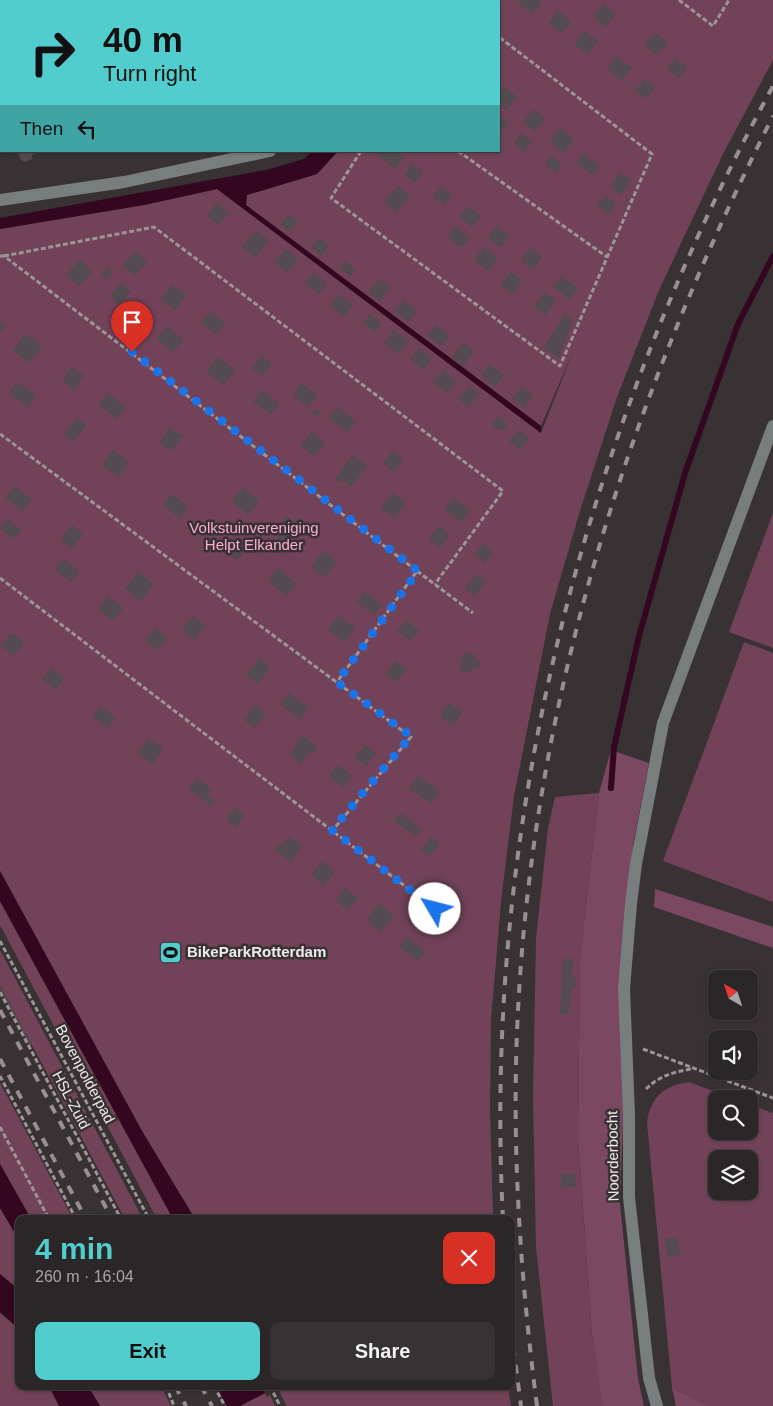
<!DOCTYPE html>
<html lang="en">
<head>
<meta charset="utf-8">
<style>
  body { margin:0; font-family:Helvetica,sans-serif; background:#373234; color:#f1f3f6; height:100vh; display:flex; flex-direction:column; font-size:19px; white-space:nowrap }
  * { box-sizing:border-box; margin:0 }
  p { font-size:16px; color:#a6a5a8 }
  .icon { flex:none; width:28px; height:28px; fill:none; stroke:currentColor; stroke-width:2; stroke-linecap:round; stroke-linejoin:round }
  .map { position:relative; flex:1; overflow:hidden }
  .side { position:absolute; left:15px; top:1215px; width:500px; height:175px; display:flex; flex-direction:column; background:#2b2628; border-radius:10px; box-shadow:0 1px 4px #0004,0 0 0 1px #474345 }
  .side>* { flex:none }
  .banner { position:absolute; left:0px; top:0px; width:500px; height:152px; box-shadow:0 1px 4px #0004,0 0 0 1px #474345; background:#52cdcd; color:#111; overflow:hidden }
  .needle { width:32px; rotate:321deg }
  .controls { position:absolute; left:708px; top:970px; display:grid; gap:10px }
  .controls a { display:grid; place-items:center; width:50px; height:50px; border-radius:10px; background:#2b2628; box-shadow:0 1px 4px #0004,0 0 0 1px #474345; font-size:25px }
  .pin { position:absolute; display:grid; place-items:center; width:42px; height:42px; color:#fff; margin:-51px -21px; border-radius:50% 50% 50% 0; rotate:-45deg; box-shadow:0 0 5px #0007 }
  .pin .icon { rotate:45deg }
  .me { position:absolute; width:55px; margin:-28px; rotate:307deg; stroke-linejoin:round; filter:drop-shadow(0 0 4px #0008) }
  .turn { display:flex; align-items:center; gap:18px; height:105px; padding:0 20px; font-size:22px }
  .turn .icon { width:65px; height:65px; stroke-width:2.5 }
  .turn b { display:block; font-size:35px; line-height:42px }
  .then { display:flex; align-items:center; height:48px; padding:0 20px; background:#0003; gap:10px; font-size:19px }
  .round { display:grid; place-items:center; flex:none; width:52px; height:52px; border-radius:10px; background:#373234 }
  .overview { display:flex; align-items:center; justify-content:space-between; height:85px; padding:0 20px }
  h1 { font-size:30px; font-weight:700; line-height:38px; color:#52cdcd }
  .cta { display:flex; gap:10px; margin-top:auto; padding:10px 20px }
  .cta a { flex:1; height:58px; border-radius:10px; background:#52cdcd; color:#111; font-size:20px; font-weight:700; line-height:58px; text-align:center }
  .cta a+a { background:#373234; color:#f1f3f6 }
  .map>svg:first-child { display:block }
</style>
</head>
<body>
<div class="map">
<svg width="773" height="1406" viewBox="0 0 773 1406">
  <rect width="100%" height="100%" fill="#393235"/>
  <!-- green -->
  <g fill="#714258" fill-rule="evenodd">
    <polygon points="436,0 773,0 773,60 724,152 660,288 617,397 579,514 550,614 514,796 501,902 491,1020 490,1108 493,1219 195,1219 142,1131 0,871 0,229 144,205 217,189 541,433 574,349 541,426 246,205 246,195 317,174 338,151 499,151 499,1"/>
    <polygon points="773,513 773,648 729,632"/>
    <polygon points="744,642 773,653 773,902 663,861"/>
    <polygon points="599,793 580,957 578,1138 592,1334 603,1406 553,1406 536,1247 533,1097 536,938 548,828 555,797"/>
    <polygon points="0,901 173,1219 157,1219 0,925"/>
    <polygon points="0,950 143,1219 125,1219 0,985"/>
    <path d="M689,1082L734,1099H716V1131H749V1104L773,1113V1406H710L672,1388L647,1123C650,1098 664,1085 689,1082ZM716,1159H749V1191H716Z"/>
    <polygon points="0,1083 73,1219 31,1219 0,1164"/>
    <polygon points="0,1208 19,1240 19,1290 0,1274"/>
    <polygon points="0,1313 19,1329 19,1386 49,1386 59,1406 0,1406"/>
    <polygon points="88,1386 161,1386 171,1406 100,1406"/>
    <polygon points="279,1386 508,1386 511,1406 287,1406 279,1391"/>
    <polygon points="265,1393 267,1397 270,1395 275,1406 240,1406"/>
  </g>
  <!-- forest -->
  <g fill="#7a4860">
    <polygon points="611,750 649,763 633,845 620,1204 638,1379 644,1406 603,1406 602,1403 592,1334 578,1138 580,957 599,793"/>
    <polygon points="655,889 773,927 773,948 654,907"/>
    <polygon points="672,1388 710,1406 676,1406"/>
  </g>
  <!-- water -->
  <g fill="#330720">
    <polygon points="312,151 338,151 317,174 247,195 246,205 541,426 541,433 217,189 144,205 0,229 0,218 266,170 304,159"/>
    <polygon points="0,871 142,1131 195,1219 173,1219 0,901"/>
    <polygon points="0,1164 31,1219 19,1219 19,1240 0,1208"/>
    <polygon points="0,1274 19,1290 19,1329 0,1312"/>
    <polygon points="49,1386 88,1386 100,1406 59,1406"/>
    <polygon points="231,1386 278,1386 240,1406 188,1406"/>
  </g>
  <!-- pier -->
  <g fill="#393235">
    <polygon points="261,1386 279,1386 280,1388 266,1395"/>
    <polygon points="218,1390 227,1406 185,1406 187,1404"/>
  </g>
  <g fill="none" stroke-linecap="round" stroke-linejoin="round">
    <!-- stream -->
    <polyline stroke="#330720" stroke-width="6" points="611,788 614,747 639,636 685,473 738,324 773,256"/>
  </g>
  <!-- building -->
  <g fill="#534b4f">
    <polygon points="521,0 539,0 541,2 532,14 518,3"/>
    <polygon points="603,4 616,14 606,27 594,17"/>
    <polygon points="557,10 571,21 562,33 548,23"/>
    <polygon points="583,31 598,41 588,54 574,44"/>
    <polygon points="654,33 667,42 658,55 645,46"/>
    <polygon points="616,56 632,68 622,80 607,69"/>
    <polygon points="675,58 687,67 679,78 667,69"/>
    <polygon points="644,79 655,87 646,99 635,91"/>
    <polygon points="503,86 517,97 506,110 499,104 499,91"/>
    <polygon points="533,109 545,118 535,132 523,123"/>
    <polygon points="499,115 508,122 499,134"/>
    <polygon points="560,128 574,139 564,153 550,142"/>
    <polygon points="521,133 532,141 525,152 514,144"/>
    <polygon points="17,151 41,151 32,155 32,159 25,162 21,160"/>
    <polygon points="378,151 395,151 404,158 395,169 376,154"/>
    <polygon points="583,154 600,166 593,175 577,163"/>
    <polygon points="551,156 562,164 556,173 545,164"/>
    <polygon points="412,164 423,172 415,183 404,175"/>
    <polygon points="620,172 632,180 621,195 610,187"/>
    <polygon points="398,186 410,196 396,212 384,202"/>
    <polygon points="441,187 452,195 444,205 433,197"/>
    <polygon points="605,196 616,204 609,214 597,206"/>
    <polygon points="217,203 229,213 218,225 207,215"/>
    <polygon points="467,206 481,216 472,227 460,217"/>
    <polygon points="288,214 298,221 289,232 280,225"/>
    <polygon points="455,226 470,238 461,248 447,237"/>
    <polygon points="496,227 509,236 501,247 488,238"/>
    <polygon points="256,230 269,240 255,258 242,247"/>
    <polygon points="319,238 329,245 321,256 311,248"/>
    <polygon points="484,247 498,258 488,271 474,260"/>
    <polygon points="530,248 542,256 534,270 521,261"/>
    <polygon points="285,249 298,258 287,272 275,263"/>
    <polygon points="136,251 147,262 134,276 123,265"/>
    <polygon points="80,260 93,272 79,286 66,275"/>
    <polygon points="345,261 356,269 350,277 340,269"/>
    <polygon points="108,268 113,273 107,279 101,274"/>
    <polygon points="511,272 522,280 513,294 501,286"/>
    <polygon points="313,273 327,283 319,294 305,283"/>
    <polygon points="561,276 578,288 570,300 553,287"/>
    <polygon points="379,279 391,287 380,301 369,293"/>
    <polygon points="121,283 131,292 119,305 109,296"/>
    <polygon points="172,285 186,295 175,310 161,299"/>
    <polygon points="544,292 556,300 545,315 534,307"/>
    <polygon points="338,294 353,305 344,317 330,306"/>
    <polygon points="403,300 417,311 409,322 395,312"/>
    <polygon points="210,311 226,323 216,334 201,323"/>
    <polygon points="370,314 382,323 375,332 363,323"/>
    <polygon points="565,314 573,320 559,358 543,348"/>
    <polygon points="0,322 6,326 0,334"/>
    <polygon points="435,325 450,335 441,346 427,336"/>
    <polygon points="167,326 183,339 173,352 157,339"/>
    <polygon points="394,330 408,341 398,354 384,343"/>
    <polygon points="25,334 42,346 30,363 13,351"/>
    <polygon points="463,342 474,351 463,365 452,357"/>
    <polygon points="419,348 432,359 423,370 410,359"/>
    <polygon points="261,356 272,364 262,376 252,368"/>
    <polygon points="218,357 235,370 223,385 206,371"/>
    <polygon points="489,364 504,375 495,387 481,376"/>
    <polygon points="72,367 84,376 74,390 62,381"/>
    <polygon points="443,370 456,381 447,393 433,382"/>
    <polygon points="17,382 36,396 28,407 9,393"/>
    <polygon points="301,383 317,395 308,407 293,395"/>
    <polygon points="469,386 479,394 469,407 459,399"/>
    <polygon points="521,387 533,395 524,408 512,399"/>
    <polygon points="261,390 279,403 271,414 253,401"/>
    <polygon points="108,393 126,408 116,419 99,404"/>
    <polygon points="337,406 356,421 347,432 329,418"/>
    <polygon points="315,409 321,413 318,417 312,413"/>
    <polygon points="498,417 507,424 501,431 492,424"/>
    <polygon points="77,418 86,425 74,442 64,435"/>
    <polygon points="169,428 182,436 172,451 159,443"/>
    <polygon points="518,430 529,438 520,450 509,442"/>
    <polygon points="312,432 325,443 314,456 301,446"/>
    <polygon points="113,450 129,462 118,477 102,465"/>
    <polygon points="393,451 403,459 394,472 383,463"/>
    <polygon points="353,454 367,466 351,487 342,480 341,483 335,479"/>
    <polygon points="14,486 32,500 23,511 5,498"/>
    <polygon points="243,488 259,501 248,515 232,501"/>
    <polygon points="393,493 406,503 394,518 381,508"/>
    <polygon points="171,494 188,506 180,518 163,505"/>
    <polygon points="454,498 470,510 462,522 445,510"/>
    <polygon points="287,516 298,526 283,542 272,532"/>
    <polygon points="7,519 22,530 14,539 0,528"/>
    <polygon points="72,525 83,534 72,549 60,540"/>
    <polygon points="439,526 450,534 440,547 429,539"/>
    <polygon points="235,537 247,548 237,560 224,550"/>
    <polygon points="483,544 493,552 485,563 475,555"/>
    <polygon points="323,551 337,562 325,577 311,567"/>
    <polygon points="63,559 79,571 71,582 55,570"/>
    <polygon points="279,568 296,584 286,596 268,580"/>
    <polygon points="138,572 154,584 141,601 125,589"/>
    <polygon points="476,574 486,582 475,596 465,588"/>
    <polygon points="364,592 382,605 374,615 356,602"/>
    <polygon points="108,596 123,608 113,621 98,609"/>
    <polygon points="193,616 205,625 195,640 182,630"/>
    <polygon points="338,616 355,628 344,642 328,631"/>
    <polygon points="406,620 419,630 411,641 397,631"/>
    <polygon points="155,628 167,638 158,650 146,641"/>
    <polygon points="11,633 24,642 14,655 1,646"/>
    <polygon points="464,652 476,655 474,660 481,662 480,669 473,667 471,673 459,670"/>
    <polygon points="259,658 270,667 258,684 246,675"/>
    <polygon points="395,661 407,669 397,682 386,674"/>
    <polygon points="51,668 64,679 56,690 42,679"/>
    <polygon points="289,693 308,708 300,719 280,704"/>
    <polygon points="448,703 463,711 454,726 440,717"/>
    <polygon points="255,705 265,714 255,728 244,720"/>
    <polygon points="100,706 116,717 109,728 93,717"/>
    <polygon points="302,735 318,748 313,754 310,752 301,764 290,755"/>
    <polygon points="148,738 163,748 153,764 138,754"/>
    <polygon points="365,745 376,753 366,766 355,758"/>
    <polygon points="338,765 352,776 343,787 329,776"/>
    <polygon points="418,776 440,792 431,804 409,788"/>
    <polygon points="197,778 212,789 207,795 215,801 211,805 189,789"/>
    <polygon points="235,807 245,815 236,827 226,820"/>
    <polygon points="400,813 421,829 416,837 394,820"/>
    <polygon points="289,837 302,846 291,862 274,849 279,844 282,846"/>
    <polygon points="431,837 440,843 430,856 421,850"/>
    <polygon points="322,861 335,872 323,885 311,875"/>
    <polygon points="345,888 358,898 348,910 335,900"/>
    <polygon points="379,904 394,915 381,932 366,920"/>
    <polygon points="406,937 425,951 418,961 399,947"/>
    <polygon points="563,958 573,959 572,977 576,978 575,988 571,988 568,1015 560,1015"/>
    <polygon points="0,985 32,1045 30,1046 0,989"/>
    <polygon points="561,1174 575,1174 576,1187 561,1187"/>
    <polygon points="677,1237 680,1256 668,1257 665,1239"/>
  </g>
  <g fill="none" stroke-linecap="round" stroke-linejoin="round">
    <!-- path -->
    <g stroke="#9b9597" stroke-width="3" stroke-dasharray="5 2.5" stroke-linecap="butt">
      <polyline points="679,0 713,26 729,0"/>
      <polyline points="458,1 459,0"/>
      <polyline points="361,151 331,198 560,366 652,154 499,37"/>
      <polyline points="458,151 607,257"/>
      <polyline points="0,256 4,256 417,571 337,682"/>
      <polyline points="4,256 154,227 503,491 435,584"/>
      <polyline points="0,434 411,737 332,831"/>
      <polyline points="417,571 473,613"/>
      <polyline points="0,578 435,909"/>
      <polyline points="0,941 149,1219"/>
      <polyline points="0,992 121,1219"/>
      <polyline points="643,1049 773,1098"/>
      <polyline points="0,1076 76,1219"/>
      <path d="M646,1089C659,1076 673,1072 691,1069"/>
      <polyline points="0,1127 49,1219"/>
      <polyline points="166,1386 174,1406"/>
      <polyline points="214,1386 225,1406"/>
      <polyline points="270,1386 280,1406"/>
    </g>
    <!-- minor -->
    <g stroke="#787d7d" stroke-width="12">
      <polyline points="401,1 402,0"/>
      <polyline points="0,200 124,182 270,151"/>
      <polyline points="657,1406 649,1378 629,1197 629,1114 624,989 631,904 636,864 663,723 773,426"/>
    </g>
    <!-- rail -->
    <g stroke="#969093" stroke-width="4" stroke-dasharray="9 9" stroke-linecap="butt">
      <polyline points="0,1010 112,1219"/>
      <polyline points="0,1059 86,1219"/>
      <path d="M503,1219C482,824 585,431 773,86"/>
      <polyline points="511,1329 521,1406"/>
      <polyline points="175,1386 186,1406"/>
      <polyline points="201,1386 212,1406"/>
      <path d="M537,1406C521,1282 512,1157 517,1032C530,707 627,405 773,116"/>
    </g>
  </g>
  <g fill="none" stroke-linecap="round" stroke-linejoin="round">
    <!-- route -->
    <polyline stroke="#1a73e8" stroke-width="9" stroke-dasharray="0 16.2" points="132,352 418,571 337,682 411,736 332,830 435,909"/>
  </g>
  <!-- icons -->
  <defs>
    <symbol id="stadium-square" viewBox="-11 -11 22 22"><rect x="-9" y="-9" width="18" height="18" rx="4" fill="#52cdcd" stroke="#393235"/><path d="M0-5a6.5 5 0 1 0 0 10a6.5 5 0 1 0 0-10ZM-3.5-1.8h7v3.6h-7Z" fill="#111"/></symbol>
  </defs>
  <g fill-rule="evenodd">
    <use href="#stadium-square" x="158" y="940" width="25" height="25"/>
  </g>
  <g text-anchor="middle" stroke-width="5" stroke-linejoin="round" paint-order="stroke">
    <!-- park labels -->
    <g font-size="15" fill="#fdacd1" stroke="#393235">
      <text x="254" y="533">Volkstuinvereniging<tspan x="254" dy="17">Helpt Elkander</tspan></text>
    </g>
    <!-- poi labels -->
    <g font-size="15" font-weight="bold" fill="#efeaec" stroke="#393235" text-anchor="start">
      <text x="187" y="957">BikeParkRotterdam</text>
    </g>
    <!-- street labels -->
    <g font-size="15" fill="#efeaec" stroke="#393235">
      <text transform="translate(85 1074) rotate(62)" y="5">Bovenpolderpad</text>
      <text transform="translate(71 1100) rotate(62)" y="5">HSL-Zuid</text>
      <text transform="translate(613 1156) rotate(-91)" y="5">Noorderbocht</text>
    </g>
  </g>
</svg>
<div class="controls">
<a><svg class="needle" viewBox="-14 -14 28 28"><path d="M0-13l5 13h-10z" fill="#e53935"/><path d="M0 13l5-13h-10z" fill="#a6a5a8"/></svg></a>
<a><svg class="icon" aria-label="sound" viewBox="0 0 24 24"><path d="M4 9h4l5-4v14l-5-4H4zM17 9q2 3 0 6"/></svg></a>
<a><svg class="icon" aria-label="search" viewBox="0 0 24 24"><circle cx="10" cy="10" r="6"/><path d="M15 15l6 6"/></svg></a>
<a><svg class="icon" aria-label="layers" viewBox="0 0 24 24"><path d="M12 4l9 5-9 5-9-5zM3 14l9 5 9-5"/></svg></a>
</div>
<div class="pin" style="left:132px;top:352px;background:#d93025"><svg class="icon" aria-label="arrive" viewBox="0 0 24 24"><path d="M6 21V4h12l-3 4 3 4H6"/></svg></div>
<svg class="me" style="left:435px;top:909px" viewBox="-20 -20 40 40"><circle r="19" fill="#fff"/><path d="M0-13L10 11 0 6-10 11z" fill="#1a73e8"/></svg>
<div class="banner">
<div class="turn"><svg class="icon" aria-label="right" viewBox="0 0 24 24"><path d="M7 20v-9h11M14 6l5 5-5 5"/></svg><div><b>40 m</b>Turn right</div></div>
<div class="then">Then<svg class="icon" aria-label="left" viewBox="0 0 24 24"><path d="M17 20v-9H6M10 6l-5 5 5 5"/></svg></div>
</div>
<section class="side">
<div class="overview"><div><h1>4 min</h1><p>260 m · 16:04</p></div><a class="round" style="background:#d93025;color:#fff"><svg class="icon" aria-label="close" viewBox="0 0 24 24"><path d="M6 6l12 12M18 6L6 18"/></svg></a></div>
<div class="cta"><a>Exit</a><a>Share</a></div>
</section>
</div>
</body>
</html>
